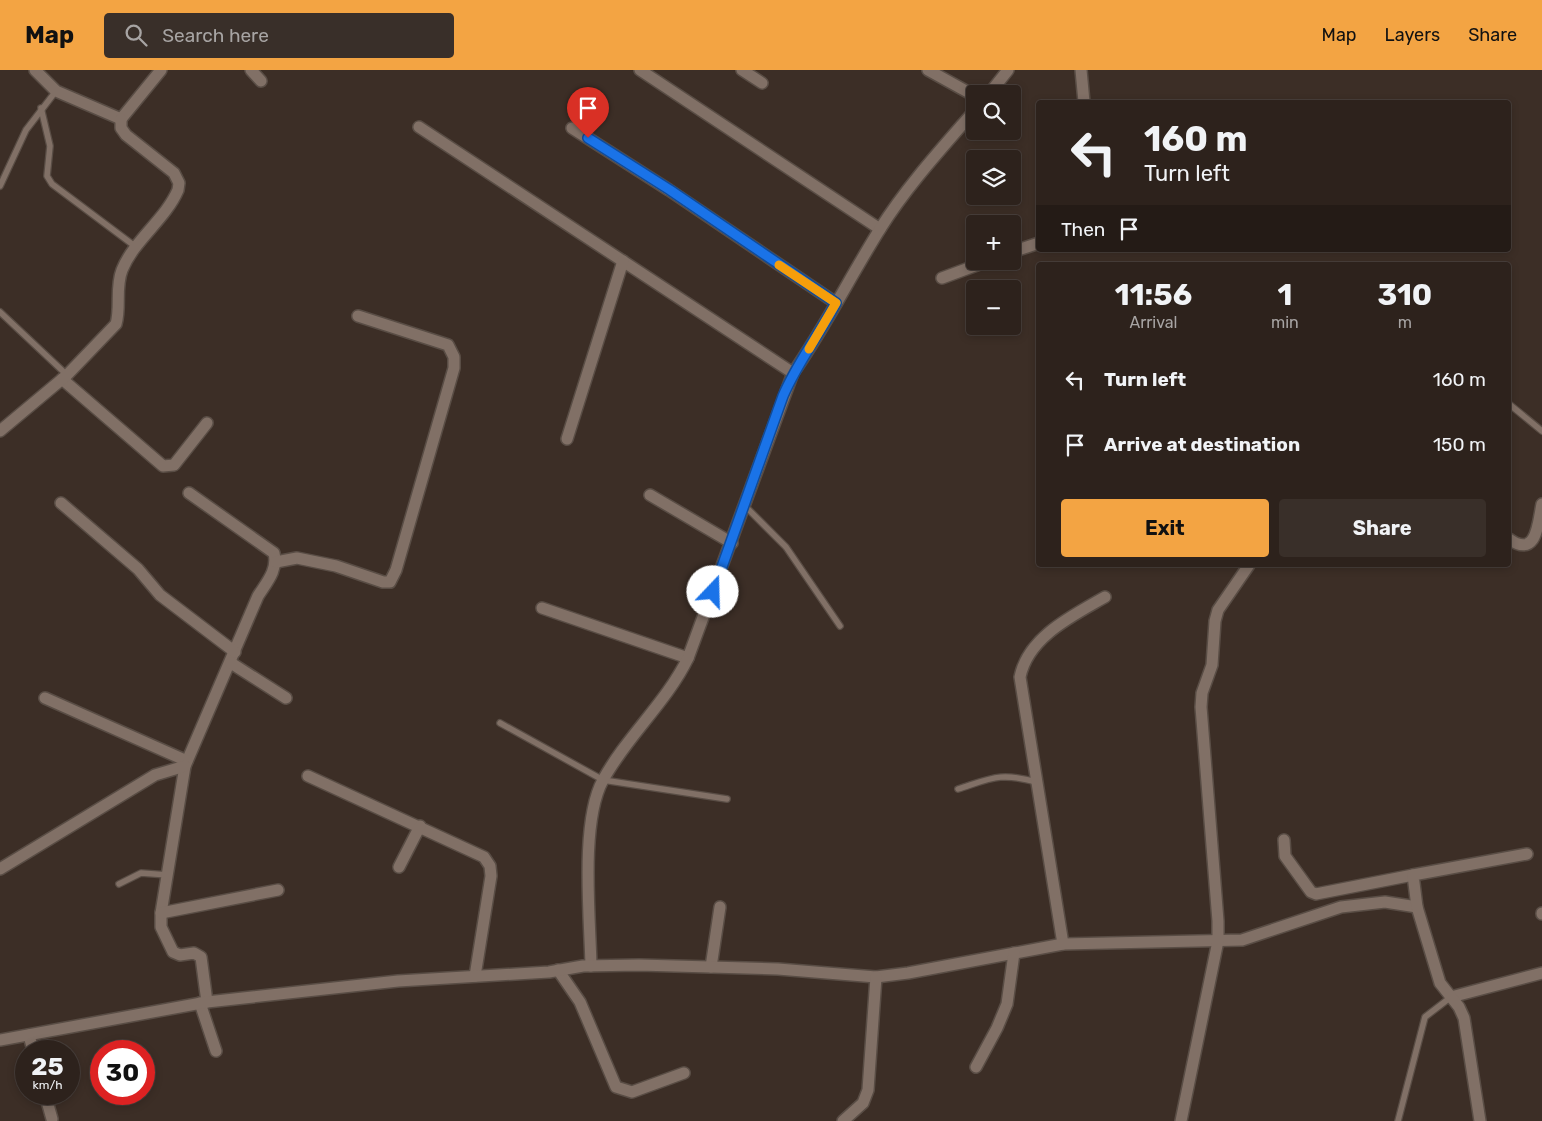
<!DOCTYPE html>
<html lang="en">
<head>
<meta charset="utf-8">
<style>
  body { margin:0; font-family:Rubik,sans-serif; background:#392f29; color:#f1f3f6; height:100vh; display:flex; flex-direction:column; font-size:19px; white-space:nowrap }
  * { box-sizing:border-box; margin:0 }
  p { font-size:16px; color:#a7a4a3 }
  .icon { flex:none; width:28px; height:28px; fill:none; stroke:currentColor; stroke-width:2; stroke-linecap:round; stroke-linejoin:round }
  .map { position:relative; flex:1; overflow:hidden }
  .panel { position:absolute; left:1036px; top:192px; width:475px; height:305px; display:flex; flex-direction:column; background:#2d221c; border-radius:5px; box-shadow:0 2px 8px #0003,0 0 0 1px #483f3b }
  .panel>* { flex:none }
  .hud { position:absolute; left:1036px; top:30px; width:475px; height:152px; border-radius:5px; box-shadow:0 2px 8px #0003,0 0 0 1px #483f3b; background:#2d221c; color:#f1f3f6; overflow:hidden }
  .buttons { position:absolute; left:966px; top:15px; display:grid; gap:10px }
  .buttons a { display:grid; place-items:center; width:55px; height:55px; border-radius:5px; background:#2d221c; box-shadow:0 2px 8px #0003,0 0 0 1px #483f3b; font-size:25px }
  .speed { position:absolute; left:15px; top:970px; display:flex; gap:10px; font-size:25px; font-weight:700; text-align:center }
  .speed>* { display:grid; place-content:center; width:65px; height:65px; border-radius:50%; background:#2d221c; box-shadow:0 2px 8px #0003,0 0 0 1px #483f3b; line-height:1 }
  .speed small { font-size:12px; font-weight:400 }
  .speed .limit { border:8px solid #d22; background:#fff; color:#111 }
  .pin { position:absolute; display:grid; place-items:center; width:42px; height:42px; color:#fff; margin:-51px -21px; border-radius:50% 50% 50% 0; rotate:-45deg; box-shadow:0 0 5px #0007 }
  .pin .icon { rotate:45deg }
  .me { position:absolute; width:55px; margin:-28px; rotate:21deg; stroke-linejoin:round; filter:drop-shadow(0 0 4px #0008) }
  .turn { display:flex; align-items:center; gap:18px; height:105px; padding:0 25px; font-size:22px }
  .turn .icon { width:65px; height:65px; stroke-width:2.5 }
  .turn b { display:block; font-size:35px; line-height:42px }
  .then { display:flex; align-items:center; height:48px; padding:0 25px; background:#0003; gap:10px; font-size:19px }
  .eta { display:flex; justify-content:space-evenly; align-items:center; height:85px; text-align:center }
  .eta b { font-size:30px; font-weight:700; line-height:35px }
  .primary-button { display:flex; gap:10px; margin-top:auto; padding:10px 25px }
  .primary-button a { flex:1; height:58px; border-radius:5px; background:#f3a443; color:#111; font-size:20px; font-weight:700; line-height:58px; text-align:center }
  .primary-button a+a { background:#392f29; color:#f1f3f6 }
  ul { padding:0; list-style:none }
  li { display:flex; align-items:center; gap:15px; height:65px; padding:0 25px }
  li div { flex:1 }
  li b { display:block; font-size:19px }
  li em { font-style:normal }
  header { display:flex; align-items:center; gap:30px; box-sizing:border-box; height:70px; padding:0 25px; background:#f3a443; color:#111 }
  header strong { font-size:24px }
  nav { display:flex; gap:28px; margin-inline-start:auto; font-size:18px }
  .search { width:350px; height:45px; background:#392f29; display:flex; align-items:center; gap:12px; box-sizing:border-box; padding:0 18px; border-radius:5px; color:#a7a4a3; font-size:19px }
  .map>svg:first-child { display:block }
</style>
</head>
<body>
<header>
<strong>Map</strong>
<div class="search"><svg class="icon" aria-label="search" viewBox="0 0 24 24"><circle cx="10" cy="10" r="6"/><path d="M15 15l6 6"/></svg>Search here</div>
<nav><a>Map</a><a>Layers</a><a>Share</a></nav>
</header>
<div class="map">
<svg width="1542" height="1051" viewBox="0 0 1542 1051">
  <rect width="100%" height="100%" fill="#3c2e26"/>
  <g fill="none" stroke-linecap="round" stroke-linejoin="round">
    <defs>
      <g id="lane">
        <polyline points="41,38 50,76 47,106 52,114 136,177"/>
        <polyline points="0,116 26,60 56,21"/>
        <polyline points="0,242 67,305"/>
        <polyline points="1509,334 1542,361"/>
        <polyline points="745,436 786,477 840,556"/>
        <polyline points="500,653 603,710 727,729"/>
        <path d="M958,719C992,708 1000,702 1037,712"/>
        <polyline points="119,814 141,803 168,805"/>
        <polyline points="1398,1051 1425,947 1451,927"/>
      </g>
      <g id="street">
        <polyline points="35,0 56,21 121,49 161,0"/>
        <polyline points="251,0 261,11"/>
        <polyline points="640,0 880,159"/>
        <polyline points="742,0 762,13"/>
        <polyline points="928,0 975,26"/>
        <polyline points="1081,0 1084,32"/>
        <polyline points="989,24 1008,0"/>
        <polyline points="419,57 793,303"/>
        <polyline points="572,58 669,120 836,233"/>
        <polyline points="1012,182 1039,173"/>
        <polyline points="942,208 988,191"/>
        <polyline points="62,309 163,396 174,395 207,353"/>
        <path d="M0,361L67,305L116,254C121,237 115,218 122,200C134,170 165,150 178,120L179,113L174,103L126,65L121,58V49"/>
        <polyline points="567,369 623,191"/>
        <path d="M189,423L274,483C278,500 267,512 258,526L185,696L161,843V857L173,882L180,885L194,883L201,887L207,932"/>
        <polyline points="650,425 732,473"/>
        <polyline points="61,433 138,499 160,525 235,582"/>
        <path d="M1509,469C1537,489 1538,453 1542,434"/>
        <polyline points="276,492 297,488 336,496 383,512 390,512 396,500 454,298 454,287 448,275 358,246"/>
        <polyline points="542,538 688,588"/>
        <polyline points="231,593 286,628"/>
        <polyline points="45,628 187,691"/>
        <polyline points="308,706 484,787 490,796 491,806 475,906"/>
        <polyline points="1284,770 1285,786 1311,822 1316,824 1413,805"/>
        <polyline points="399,797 420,756"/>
        <polyline points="0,799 155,705 185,696"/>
        <polyline points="161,843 278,820"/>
        <polyline points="1542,843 1542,844"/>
        <path d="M1063,874L1020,607C1028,567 1072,546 1105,527"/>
        <path d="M591,896C590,848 580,752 603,710C627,666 666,633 688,588L793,303C825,257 850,207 880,159C907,116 942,78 975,40"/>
        <polyline points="711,897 720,837"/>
        <polyline points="558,900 580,932 616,1017 632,1022 684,1003"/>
        <polyline points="1451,927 1542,903"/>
        <polyline points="200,933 216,981"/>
        <polyline points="29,965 33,981"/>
        <polyline points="0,970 207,932 398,911 549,902 583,896 639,895 778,899 876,907 908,903 1063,874 1242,870 1341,837 1385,832 1417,837"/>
        <polyline points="976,997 997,958 1007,934 1014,883"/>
        <polyline points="45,1024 52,1049"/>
        <polyline points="843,1051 863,1033 868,1020 876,907"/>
        <polyline points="1181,1051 1218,871 1218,851 1201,637 1202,623 1212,595 1215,551 1218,540 1249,495"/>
        <polyline points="1480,1051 1464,948 1459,937 1440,913 1417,837 1413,805 1527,784"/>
      </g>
    </defs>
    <!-- lane casing -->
    <use href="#lane" stroke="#594d45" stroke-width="8"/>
    <!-- street casing -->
    <use href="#street" stroke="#594d45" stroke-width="14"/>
    <!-- lane -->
    <use href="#lane" stroke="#817066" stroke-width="5.5"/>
    <!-- street -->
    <use href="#street" stroke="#817066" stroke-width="11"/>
  </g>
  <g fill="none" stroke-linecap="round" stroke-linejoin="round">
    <defs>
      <path id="route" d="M588,68L670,120L836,233C819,265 797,293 783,326L713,522"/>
    </defs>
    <!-- route casing -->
    <use href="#route" stroke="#114b97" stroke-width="12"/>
    <!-- route -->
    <use href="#route" stroke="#1a73e8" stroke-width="9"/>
    <!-- slow -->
    <polyline stroke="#f59e0b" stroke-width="9" points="779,195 836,233 809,279"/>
  </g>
</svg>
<div class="buttons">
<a><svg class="icon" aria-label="search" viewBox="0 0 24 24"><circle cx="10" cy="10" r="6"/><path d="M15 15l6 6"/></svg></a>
<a><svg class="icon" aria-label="layers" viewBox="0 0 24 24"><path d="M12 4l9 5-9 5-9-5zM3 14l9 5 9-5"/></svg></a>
<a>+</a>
<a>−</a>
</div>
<div class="speed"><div>25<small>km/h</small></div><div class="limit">30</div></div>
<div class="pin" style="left:588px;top:68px;background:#d93025"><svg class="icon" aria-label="arrive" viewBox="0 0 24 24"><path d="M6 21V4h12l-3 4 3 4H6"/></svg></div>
<svg class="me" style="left:713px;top:522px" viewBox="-20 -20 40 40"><circle r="19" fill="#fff"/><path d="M0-13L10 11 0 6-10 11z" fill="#1a73e8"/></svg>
<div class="hud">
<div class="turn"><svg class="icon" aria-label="left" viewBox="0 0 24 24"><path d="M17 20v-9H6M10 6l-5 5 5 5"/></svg><div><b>160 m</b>Turn left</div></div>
<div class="then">Then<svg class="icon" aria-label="arrive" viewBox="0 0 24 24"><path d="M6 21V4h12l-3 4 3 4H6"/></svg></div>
</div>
<section class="panel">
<div class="eta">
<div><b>11:56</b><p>Arrival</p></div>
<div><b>1</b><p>min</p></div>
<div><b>310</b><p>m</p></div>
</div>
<ul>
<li><svg class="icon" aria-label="left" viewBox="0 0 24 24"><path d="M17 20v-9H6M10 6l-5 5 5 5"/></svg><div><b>Turn left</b></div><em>160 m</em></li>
<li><svg class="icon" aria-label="arrive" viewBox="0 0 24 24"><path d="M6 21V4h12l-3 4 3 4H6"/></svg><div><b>Arrive at destination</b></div><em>150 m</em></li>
</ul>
<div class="primary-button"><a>Exit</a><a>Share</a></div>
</section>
</div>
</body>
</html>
